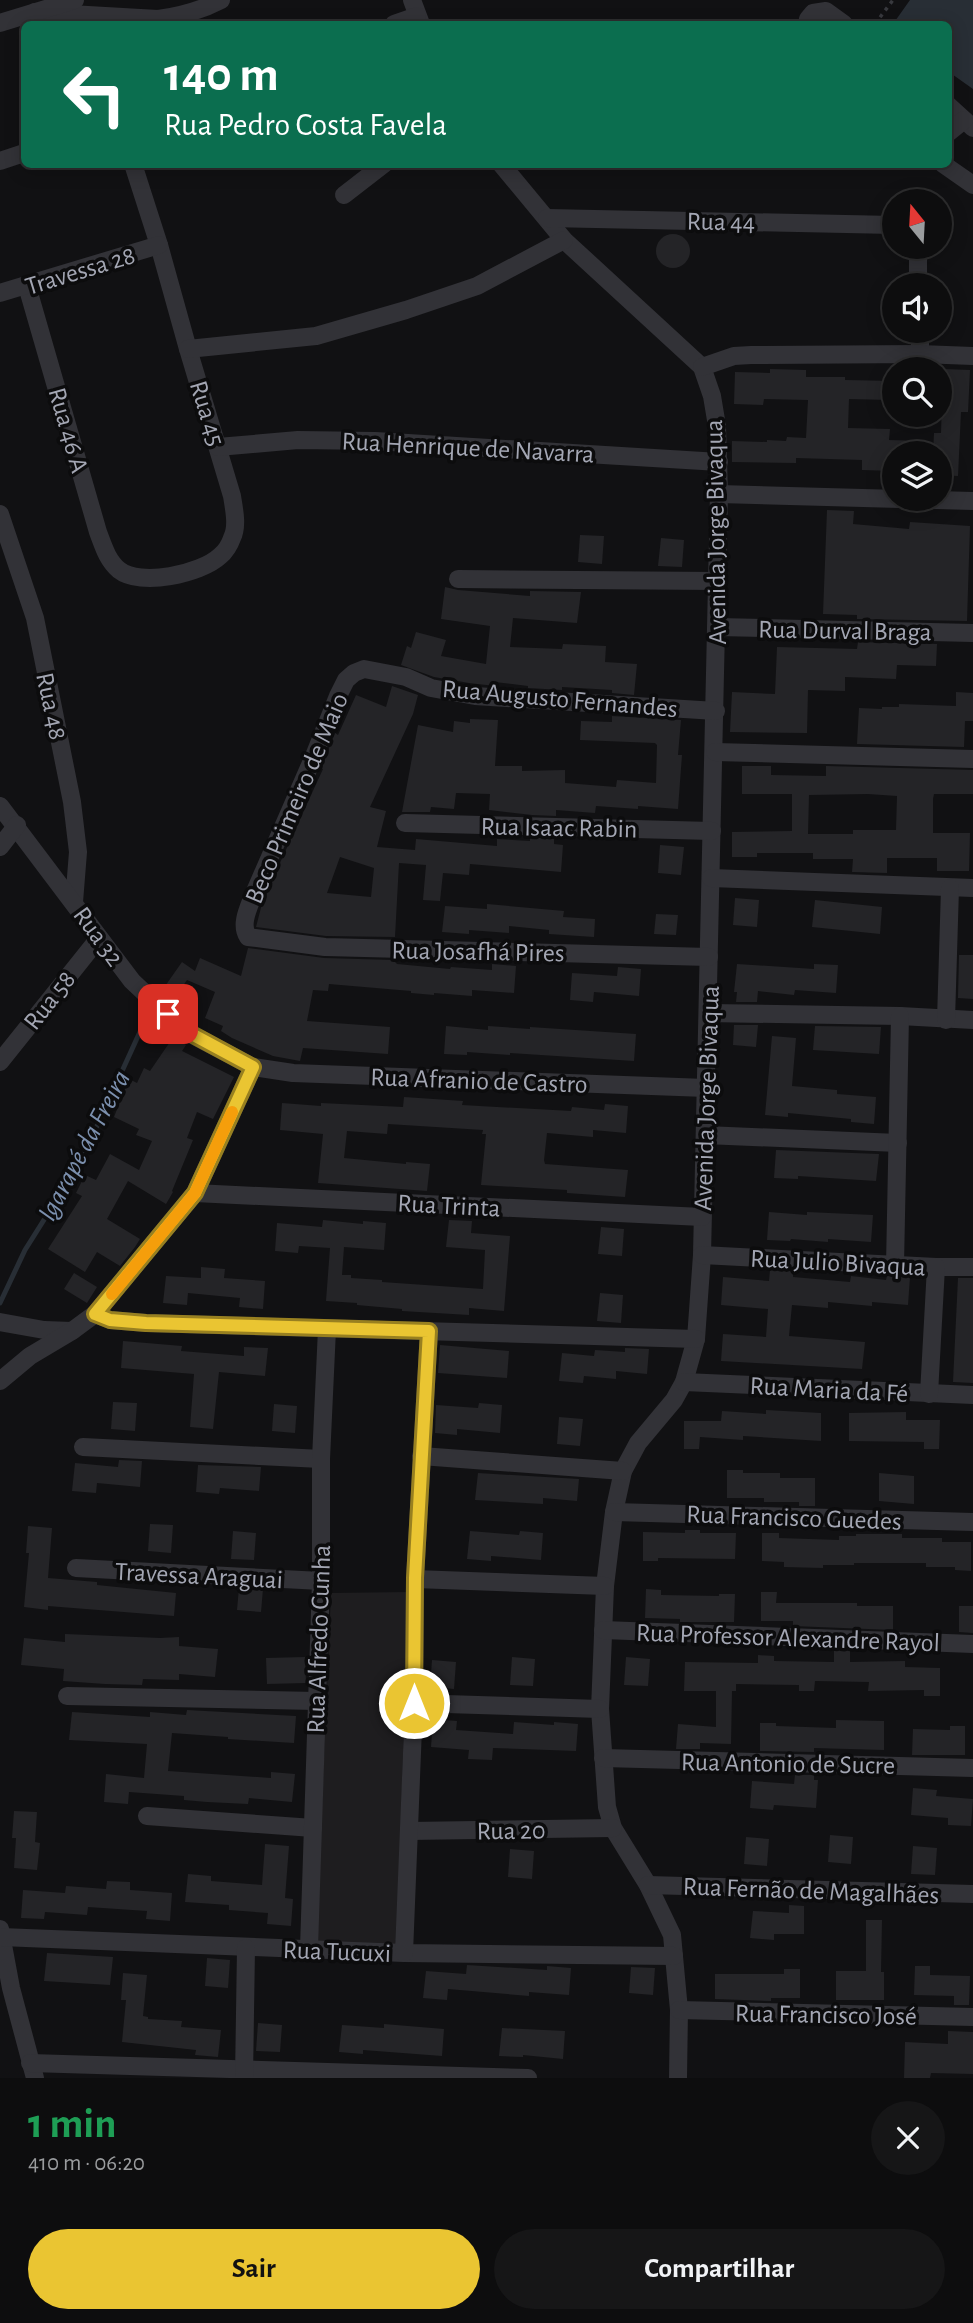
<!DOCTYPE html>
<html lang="pt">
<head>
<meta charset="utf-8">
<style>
  body { margin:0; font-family:"Alegreya Sans",sans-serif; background:#161617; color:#f1f3f6; height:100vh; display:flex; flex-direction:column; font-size:26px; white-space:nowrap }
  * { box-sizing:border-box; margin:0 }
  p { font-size:23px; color:#9a9c9e }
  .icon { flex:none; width:38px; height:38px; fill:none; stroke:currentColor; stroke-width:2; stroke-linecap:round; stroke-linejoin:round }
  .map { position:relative; height:2078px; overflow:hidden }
  .sheet { display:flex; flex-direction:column; background:#0d0d0e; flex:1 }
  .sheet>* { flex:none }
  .top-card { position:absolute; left:21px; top:21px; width:931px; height:147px; border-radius:10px; box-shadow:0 4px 18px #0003,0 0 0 2px #2d2d2e; background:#0b6e4f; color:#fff; overflow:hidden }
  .needle { width:46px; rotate:342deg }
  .controls { position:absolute; left:882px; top:189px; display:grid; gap:14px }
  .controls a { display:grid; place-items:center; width:70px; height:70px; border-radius:50%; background:#0d0d0e; box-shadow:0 4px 18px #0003,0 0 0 2px #2d2d2e; font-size:35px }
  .pin { position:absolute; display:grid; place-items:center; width:60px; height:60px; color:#fff; margin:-30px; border-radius:14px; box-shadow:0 4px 10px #0006 }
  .me { position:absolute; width:77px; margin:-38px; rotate:0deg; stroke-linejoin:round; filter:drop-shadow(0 0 5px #0008) }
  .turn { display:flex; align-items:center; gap:24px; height:147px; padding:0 28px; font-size:32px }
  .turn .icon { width:91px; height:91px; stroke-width:2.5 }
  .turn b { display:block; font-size:49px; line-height:60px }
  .round { display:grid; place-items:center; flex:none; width:74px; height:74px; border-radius:37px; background:#161617 }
  .headline { display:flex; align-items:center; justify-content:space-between; height:119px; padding:0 28px }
  h1 { font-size:42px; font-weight:700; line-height:52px; color:#1e9e55 }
  .primary-button { display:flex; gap:14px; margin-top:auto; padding:14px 28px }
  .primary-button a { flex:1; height:80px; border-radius:42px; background:#eac532; color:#111; font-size:28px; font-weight:700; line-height:80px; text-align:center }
  .primary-button a+a { background:#161617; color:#f1f3f6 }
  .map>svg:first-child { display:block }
</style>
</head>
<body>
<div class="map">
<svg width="973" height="2078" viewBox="0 0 973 2078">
  <rect width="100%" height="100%" fill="#111113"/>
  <!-- built -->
  <polygon fill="#1e1d1f" points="408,1592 397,1948 316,1946 331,1593"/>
  <!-- water -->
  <polygon fill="#282e35" points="910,0 973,0 973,89 949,72 948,24 893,24"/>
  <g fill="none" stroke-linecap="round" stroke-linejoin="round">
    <!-- stream -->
    <polyline stroke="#282e35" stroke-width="5" points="0,1303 25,1250 81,1161 144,1023"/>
  </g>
  <!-- building -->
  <g fill="#242427" fill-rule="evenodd">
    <circle cx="673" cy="251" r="17"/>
    <polygon points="770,369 806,370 806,377 845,377 845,380 894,381 894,396 891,396 890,400 849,399 848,428 890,429 889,440 926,441 926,453 894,453 894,471 862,470 862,460 796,458 796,463 732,462 732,441 767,442 767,440 786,441 787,437 806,438 808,400 764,399 763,405 734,404 735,372 770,373"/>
    <polygon points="943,369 970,370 968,412 961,412 958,476 940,475 940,453 933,453 934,433 941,433"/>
    <polygon points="827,510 854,511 853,524 909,529 910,522 970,526 967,621 857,619 857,615 823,614"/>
    <polygon points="580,535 604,536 602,564 578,562"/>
    <polygon points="661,538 684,540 682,567 658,566"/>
    <polygon points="445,587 458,590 530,596 530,591 581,592 577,623 513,618 510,647 562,649 563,644 606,646 605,662 637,664 634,695 612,693 612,690 562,687 562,690 528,688 528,686 495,682 495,686 469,683 434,677 401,665 407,646 411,648 416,632 446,640 441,656 486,664 490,626 441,619"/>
    <polygon points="858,642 937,644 936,666 897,665 896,679 845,677 845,691 808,690 807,733 730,732 732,692 775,694 777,647 857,649"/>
    <path d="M392,686L418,695L413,714L370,807L386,811L377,847L415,850L416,839L497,846V839L530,841V838H554V844L563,845L561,872L470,864L469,875L443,873L440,901L423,900L426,865L399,863L395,937L326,936L256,927L263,900L323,769L321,768L335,733L338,735L356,695L386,707ZM340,857L374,868L371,897L327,893Z"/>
    <polygon points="956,692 973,693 973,721 965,721 964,747 857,744 859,708 882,709 882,707 899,707 899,704 956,706"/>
    <polygon points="612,716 681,720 678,755 682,755 678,809 638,806 638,809 596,806 595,813 556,810 556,816 532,815 489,810 490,794 456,793 454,809 431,807 430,812 402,812 418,725 453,732 454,721 470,723 470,719 498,720 495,766 522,766 522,771 565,770 565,783 616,787 617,780 656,783 657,745 655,743 580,740 581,721 612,722"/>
    <path d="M742,766H771V775L826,776V766L973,770V794H934L933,799V833H970L969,871H937V858H887V873L852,872L853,859H813V853H757V857H732V832L792,831V794H742ZM868,794L897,796L896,830H853V834H808L809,795Z"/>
    <polygon points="660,845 684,847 681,875 658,873"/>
    <polygon points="735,898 759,900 757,927 733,925"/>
    <polygon points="815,900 882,907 880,934 812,927"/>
    <polygon points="487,904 564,911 563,917 595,919 594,937 549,934 549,930 509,926 509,933 469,930 469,934 442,932 445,906 487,909"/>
    <polygon points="656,914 678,915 676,935 654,934"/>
    <polygon points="248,948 324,958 393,960 397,964 450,969 451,967 492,970 492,964 516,966 514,993 472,990 472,996 434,993 434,995 411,993 411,991 329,984 328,991 313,990 307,1021 390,1027 388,1054 303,1048 300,1061 273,1056 232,1038 221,1031 223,1026 205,1018 215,992 187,980 175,997 163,989 182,962 195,971 200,958 241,976"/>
    <polygon points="959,955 973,955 973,999 958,998"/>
    <polygon points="737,964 814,969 814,964 838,965 836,993 795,990 794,995 758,991 757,1002 736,1002 737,992 734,992"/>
    <polygon points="618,967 641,969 639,996 594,992 593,1002 570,1000 572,973 617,976"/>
    <polygon points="734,1025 758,1025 756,1047 733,1045"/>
    <polygon points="446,1026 488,1030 488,1026 530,1029 530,1027 636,1034 634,1061 510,1053 510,1055 467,1052 467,1055 444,1054"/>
    <polygon points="815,1026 881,1027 879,1054 813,1050"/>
    <polygon points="174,1036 186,1045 182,1051 234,1077 213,1119 197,1112 187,1138 193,1140 172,1191 173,1192 166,1204 128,1181 107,1219 140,1239 135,1247 120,1266 97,1252 85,1272 48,1249 82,1196 76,1193 85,1175 96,1180 110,1154 139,1170 152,1141 136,1135 139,1129 114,1117 129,1079 137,1083 144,1068 150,1071"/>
    <polygon points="772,1036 796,1038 792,1086 837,1090 837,1094 876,1097 874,1124 851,1122 851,1119 788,1113 788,1117 765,1115"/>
    <polygon points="404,1097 463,1101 462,1105 571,1111 572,1107 604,1110 605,1104 628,1106 626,1133 593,1130 593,1137 547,1133 544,1160 545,1164 628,1170 625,1197 567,1193 567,1190 481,1185 486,1134 482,1134 483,1130 388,1124 387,1134 347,1131 344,1158 406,1164 406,1162 430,1164 427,1191 318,1183 323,1134 280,1130 282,1103 321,1106 321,1103 403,1107"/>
    <polygon points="776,1150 879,1154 876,1181 798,1176 798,1179 774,1178"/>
    <polygon points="769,1212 807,1215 807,1212 873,1215 871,1242 828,1239 828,1242 791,1239 790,1241 767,1240"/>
    <polygon points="323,1220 363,1224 363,1221 386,1223 384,1250 344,1247 342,1275 351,1275 351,1278 382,1280 382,1282 483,1289 485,1250 446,1247 449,1220 472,1221 471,1233 510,1236 504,1311 469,1308 469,1315 402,1311 402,1309 357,1305 357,1303 326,1301 330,1248 299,1246 298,1253 275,1251 277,1223 322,1227"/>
    <polygon points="601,1227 624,1229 622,1256 598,1254"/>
    <polygon points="201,1267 225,1269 224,1278 265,1281 263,1309 239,1307 240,1298 188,1293 187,1305 163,1303 166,1276 201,1278"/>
    <polygon points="770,1270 793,1271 793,1277 850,1282 851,1276 886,1280 887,1276 910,1277 908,1305 872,1302 872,1306 828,1302 828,1308 792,1305 789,1336 865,1342 862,1369 721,1361 723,1334 766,1337 768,1309 721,1305 723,1277 769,1281"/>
    <polygon points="74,1273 97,1287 87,1303 64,1289"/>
    <polygon points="958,1278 973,1278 973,1383 953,1382"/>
    <polygon points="600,1293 623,1295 621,1323 597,1321"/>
    <polygon points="123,1341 182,1346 181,1351 244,1356 244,1347 268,1348 265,1376 219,1372 213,1429 190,1427 194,1374 121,1368"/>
    <polygon points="440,1345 509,1351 507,1378 438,1373"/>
    <polygon points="625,1348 649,1349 647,1374 616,1371 616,1379 584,1376 583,1383 559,1381 562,1353 594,1356 595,1350 625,1352"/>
    <polygon points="113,1402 137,1403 135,1431 111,1429"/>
    <polygon points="479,1403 502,1405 500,1433 457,1429 457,1435 435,1433 436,1405 478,1408"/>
    <polygon points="274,1404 297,1406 295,1433 272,1431"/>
    <polygon points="766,1410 821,1413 821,1441 743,1436 743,1440 700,1437 699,1449 684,1449 684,1421 721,1421 722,1411 766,1414"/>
    <polygon points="906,1412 906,1420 940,1420 939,1449 924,1449 924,1442 849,1441 849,1413"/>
    <polygon points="559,1417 583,1419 580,1446 557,1444"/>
    <polygon points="119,1460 142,1461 140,1487 97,1483 96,1493 72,1491 75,1463 118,1467"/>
    <polygon points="198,1465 261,1467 259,1491 220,1488 219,1494 196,1492"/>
    <polygon points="727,1470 743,1470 743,1473 780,1473 780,1478 815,1478 815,1506 799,1506 799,1502 764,1502 764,1498 727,1498"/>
    <polygon points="478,1473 579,1479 577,1501 543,1498 543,1504 475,1500"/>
    <polygon points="879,1473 914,1476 914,1504 879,1501"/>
    <polygon points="150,1524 173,1525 171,1553 148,1551"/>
    <polygon points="28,1526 52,1528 48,1578 97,1582 97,1585 176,1593 174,1616 48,1606 48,1610 24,1607 29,1553 26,1553"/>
    <polygon points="685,1530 700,1530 700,1533 736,1533 735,1559 658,1558 658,1561 643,1561 643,1532 685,1533"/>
    <polygon points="233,1531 256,1533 254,1560 231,1559"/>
    <polygon points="470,1531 519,1535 520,1531 543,1533 541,1560 491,1556 491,1561 467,1559"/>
    <polygon points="762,1533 779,1533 779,1538 839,1540 839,1536 856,1536 856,1534 902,1534 902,1538 942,1538 942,1542 971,1542 971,1571 955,1570 955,1567 926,1567 926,1563 854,1563 854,1565 823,1565 823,1568 784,1567 784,1562 762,1561"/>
    <polygon points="239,1588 263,1589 261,1612 237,1610"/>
    <polygon points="646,1589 661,1590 661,1595 719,1596 719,1594 735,1594 734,1622 680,1622 680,1619 645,1618"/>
    <polygon points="761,1592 777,1592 776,1603 857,1603 857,1606 893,1606 893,1630 793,1626 793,1621 761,1621"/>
    <polygon points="959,1606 973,1606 973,1633 959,1632"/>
    <polygon points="65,1634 160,1638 179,1637 179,1646 218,1649 215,1677 179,1674 179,1680 143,1679 142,1685 105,1684 63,1681 64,1669 21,1665 24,1638 65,1642"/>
    <polygon points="834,1650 850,1651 850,1662 905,1661 905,1667 940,1668 940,1696 924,1696 924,1690 868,1691 869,1682 815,1681 814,1691 799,1691 799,1685 736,1684 736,1691 732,1691 731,1744 700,1743 700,1749 676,1749 678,1724 716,1727 716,1691 684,1691 685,1662 758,1663 758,1655 774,1656 774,1661 834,1662"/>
    <polygon points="305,1657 306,1683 267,1684 266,1658"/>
    <polygon points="512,1657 535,1659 533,1686 510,1685"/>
    <polygon points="626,1657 650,1659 648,1686 624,1685"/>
    <polygon points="432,1660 456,1662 454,1689 430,1687"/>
    <polygon points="187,1710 296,1716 294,1743 228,1739 228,1737 172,1733 168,1771 271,1778 271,1772 295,1774 292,1802 249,1798 248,1804 207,1802 184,1800 184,1796 129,1792 128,1804 104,1802 106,1774 144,1778 147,1744 69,1740 72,1712 150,1717 150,1712 186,1715"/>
    <polygon points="433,1719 457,1721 456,1730 513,1734 514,1722 554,1725 554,1722 578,1724 576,1751 493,1748 492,1760 468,1759 469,1750 431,1747"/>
    <polygon points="836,1720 884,1721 884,1750 814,1748 814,1752 760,1751 760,1723 776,1723 776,1726 836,1728"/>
    <polygon points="950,1726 965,1726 965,1755 912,1755 913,1729 950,1730"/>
    <polygon points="795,1775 814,1775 814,1780 818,1780 816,1808 774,1805 773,1810 750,1808 752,1781 794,1784"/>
    <polygon points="913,1788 937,1790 936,1796 973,1799 971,1826 948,1825 948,1818 911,1815"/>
    <polygon points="14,1811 37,1812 35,1842 40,1843 37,1870 14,1868 16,1838 12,1838"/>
    <polygon points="830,1835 853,1837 851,1864 828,1862"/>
    <polygon points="746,1837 769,1839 767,1866 744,1864"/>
    <polygon points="265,1844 289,1846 285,1898 293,1899 291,1926 267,1924 268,1913 229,1910 229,1905 185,1902 188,1874 211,1876 211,1881 262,1885"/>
    <polygon points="913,1846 937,1848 935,1875 911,1874"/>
    <polygon points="510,1849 534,1851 532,1879 508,1877"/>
    <polygon points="107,1881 130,1882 130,1890 172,1893 170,1921 146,1919 147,1911 88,1907 87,1915 45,1912 44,1919 21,1918 23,1890 65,1893 66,1886 106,1889"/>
    <polygon points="789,1905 804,1906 804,1934 774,1934 774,1940 750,1938 753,1911 789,1913"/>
    <polygon points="866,1920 882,1920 881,1972 884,1972 884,2000 836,2000 836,1971 866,1971"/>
    <polygon points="47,1953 113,1957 110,1985 44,1981"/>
    <polygon points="207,1958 230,1960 228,1988 205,1986"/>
    <polygon points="467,1965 547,1970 547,1966 571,1968 569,1995 529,1992 529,1996 448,1989 447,2000 423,1998 426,1971 466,1974"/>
    <polygon points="915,1966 930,1966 930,1975 970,1976 969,2005 954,2005 954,1996 914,1995"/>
    <polygon points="631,1967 655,1968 653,1995 629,1993"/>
    <polygon points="784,1969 800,1969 800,1998 771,1998 771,2001 715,1999 715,1974 784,1974"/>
    <polygon points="123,1973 147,1975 143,2016 148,2017 148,2019 182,2021 181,2027 221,2030 218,2057 195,2055 196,2050 122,2042 126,2000 121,2000"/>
    <polygon points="258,2023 282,2025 280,2052 256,2051"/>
    <polygon points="384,2024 444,2029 442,2056 363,2050 363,2054 339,2052 342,2025 384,2028"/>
    <polygon points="502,2028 565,2031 563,2059 523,2055 523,2057 499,2056"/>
    <polygon points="948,2031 973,2032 973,2074 931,2073 930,2078 904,2078 905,2042 948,2044"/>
  </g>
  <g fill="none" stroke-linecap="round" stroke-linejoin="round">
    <!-- path -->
    <polyline stroke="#38393e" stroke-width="3.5" stroke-dasharray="3.5 5" stroke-linecap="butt" points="875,24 893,0"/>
    <!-- minor -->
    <g stroke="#323237" stroke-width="18">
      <polyline points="412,0 421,24"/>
      <path d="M35,12L158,19C181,16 200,11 221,0"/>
      <polyline points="0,23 75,0"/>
      <polyline points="394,24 417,16"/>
      <polyline points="807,24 808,19 813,13 826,11 844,24"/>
      <polyline points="948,105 973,128"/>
      <polyline points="948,133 964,120"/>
      <polyline points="0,161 24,153"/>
      <polyline points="501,164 564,240 702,367 712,396 717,426 719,494 702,1255 696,1339 684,1382 674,1400 638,1443 623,1471 614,1512 605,1586 600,1709 607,1807 613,1828 648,1885 672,1935 679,2010 678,2078"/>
      <polyline points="943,164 973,185"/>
      <polyline points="344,195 384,164"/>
      <polyline points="547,218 894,225"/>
      <polyline points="916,247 918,257 918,285"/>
      <path d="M27,286L98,532C103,545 107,560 119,570C140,587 201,574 220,556C225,552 230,544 232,538C238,526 234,509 232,496L188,349L159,245L133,164"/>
      <polyline points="0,293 159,245"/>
      <polyline points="920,331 920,354"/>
      <polyline points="188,349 316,336 406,310 477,286 564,240"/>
      <polyline points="702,367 734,356 751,355 920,354 973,356"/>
      <polyline points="218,447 298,440 375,441 719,462"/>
      <polyline points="719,494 973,501"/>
      <polyline points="0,514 35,618 72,802 78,852 74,902"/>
      <polyline points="458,579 718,581"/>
      <polyline points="717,627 973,633"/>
      <polyline points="715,752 973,759"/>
      <polyline points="0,806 132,981 185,1031 253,1067 293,1073 706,1088"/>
      <polyline points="405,823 712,831"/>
      <polyline points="0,847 17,825"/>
      <polyline points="711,878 973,888"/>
      <path d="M709,957L325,947L248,937C240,925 248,909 253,896L314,756L338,696L346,680L354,673L364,669L406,677L431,688L475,696L716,711"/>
      <polyline points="708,1013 900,1016 973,1020"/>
      <polyline points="946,1020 950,888"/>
      <polyline points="0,1062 99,938"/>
      <polyline points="705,1135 898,1143"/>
      <polyline points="195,1193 702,1217"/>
      <polyline points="702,1255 936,1267 973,1267"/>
      <polyline points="895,1265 900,1016"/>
      <polyline points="95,1314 110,1320 146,1323 696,1339"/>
      <polyline points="0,1322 44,1330 72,1331"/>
      <polyline points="0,1381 30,1356 72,1331 95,1314 195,1193 253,1067"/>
      <polyline points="684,1382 973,1395"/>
      <polyline points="929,1394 936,1267"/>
      <polyline points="83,1447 321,1459"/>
      <polyline points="421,1456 623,1471"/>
      <polyline points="614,1512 973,1522"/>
      <polyline points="76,1568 321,1581"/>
      <polyline points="415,1579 605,1586"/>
      <polyline points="603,1630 973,1644"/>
      <polyline points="67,1696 317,1701"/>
      <polyline points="414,1703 600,1709"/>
      <polyline points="603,1758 973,1768"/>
      <polyline points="147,1816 313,1828"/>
      <polyline points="409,1831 613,1828"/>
      <polyline points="648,1885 973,1894"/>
      <polyline points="0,1929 11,1988 35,2078"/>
      <polyline points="1,1937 404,1953 674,1956"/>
      <polyline points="309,1948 321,1581 321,1459 327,1329"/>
      <polyline points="404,1953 414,1703 415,1579 429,1331"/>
      <polyline points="679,2010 973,2017"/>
      <polyline points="30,2063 528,2078"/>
      <polyline points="244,2078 246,1948"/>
    </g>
  </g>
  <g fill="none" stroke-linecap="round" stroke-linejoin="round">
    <defs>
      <polyline id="route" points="168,1014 186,1031 253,1067 195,1193 95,1314 110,1320 146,1323 429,1331 415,1578 414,1703"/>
    </defs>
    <!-- route casing -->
    <use href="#route" stroke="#988020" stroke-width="18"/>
    <!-- route -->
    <use href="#route" stroke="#eac532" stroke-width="12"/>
    <!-- slow -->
    <polyline stroke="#f59e0b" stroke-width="12" points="112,1294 195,1193 232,1112"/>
  </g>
  <g text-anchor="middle" stroke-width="7" stroke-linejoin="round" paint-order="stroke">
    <!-- street labels -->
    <g font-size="26" fill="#a3a6b3" stroke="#0c0c0d">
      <text transform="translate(721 221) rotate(1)" y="9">Rua 44</text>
      <text transform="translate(80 270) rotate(-17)" y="9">Travessa 28</text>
      <text transform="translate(208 413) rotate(73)" y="9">Rua 45</text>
      <text transform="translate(69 430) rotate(74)" y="9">Rua 46 A</text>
      <text transform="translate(468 447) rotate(3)" y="9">Rua Henrique de Navarra</text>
      <text transform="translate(715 532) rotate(-91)" y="9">Avenida Jorge Bivaqua</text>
      <text transform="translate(845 630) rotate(1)" y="9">Rua Durval Braga</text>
      <text transform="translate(560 698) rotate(5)" y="9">Rua Augusto Fernandes</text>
      <text transform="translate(52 706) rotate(78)" y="9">Rua 48</text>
      <text transform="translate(296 798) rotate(-67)" y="9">Beco Primeiro de Maio</text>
      <text transform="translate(559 827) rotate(1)" y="9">Rua Isaac Rabin</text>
      <text transform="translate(99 936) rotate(54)" y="9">Rua 32</text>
      <text transform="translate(478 951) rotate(1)" y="9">Rua Josafhá Pires</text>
      <text transform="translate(49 1000) rotate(-52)" y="9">Rua 58</text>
      <text transform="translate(479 1080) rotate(2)" y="9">Rua Afranio de Castro</text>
      <text transform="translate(706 1098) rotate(-88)" y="9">Avenida Jorge Bivaqua</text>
      <text transform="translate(449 1205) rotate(3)" y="9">Rua Trinta</text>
      <text transform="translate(838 1262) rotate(3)" y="9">Rua Julio Bivaqua</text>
      <text transform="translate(829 1389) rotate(3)" y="9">Rua Maria da Fé</text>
      <text transform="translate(794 1517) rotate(2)" y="9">Rua Francisco Guedes</text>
      <text transform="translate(199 1575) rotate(3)" y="9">Travessa Araguai</text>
      <text transform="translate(788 1637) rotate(2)" y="9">Rua Professor Alexandre Rayol</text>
      <text transform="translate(318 1639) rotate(-88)" y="9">Rua Alfredo Cunha</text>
      <text transform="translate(788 1763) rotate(1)" y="9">Rua Antonio de Sucre</text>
      <text transform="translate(511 1830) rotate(-1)" y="9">Rua 20</text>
      <text transform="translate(811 1890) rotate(2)" y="9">Rua Fernão de Magalhães</text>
      <text transform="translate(337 1951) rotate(2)" y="9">Rua Tucuxi</text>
      <text transform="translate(826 2014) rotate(1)" y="9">Rua Francisco José</text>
    </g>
    <!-- water labels -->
    <g font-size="28" font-style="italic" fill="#7b8fad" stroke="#0c0c0d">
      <text transform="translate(83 1145) rotate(-62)" y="10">Igarapé da Freira</text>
    </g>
  </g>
</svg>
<div class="controls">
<a><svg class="needle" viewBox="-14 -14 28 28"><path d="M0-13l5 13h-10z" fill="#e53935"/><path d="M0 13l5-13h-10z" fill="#9a9c9e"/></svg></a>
<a><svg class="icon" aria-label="sound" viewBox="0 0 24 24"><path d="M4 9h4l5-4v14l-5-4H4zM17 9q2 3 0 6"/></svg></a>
<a><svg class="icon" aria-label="search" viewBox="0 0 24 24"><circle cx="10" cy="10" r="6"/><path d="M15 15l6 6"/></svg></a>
<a><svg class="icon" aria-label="layers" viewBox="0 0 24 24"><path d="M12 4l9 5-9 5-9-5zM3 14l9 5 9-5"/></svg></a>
</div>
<div class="pin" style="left:168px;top:1014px;background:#d93025"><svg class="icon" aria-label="arrive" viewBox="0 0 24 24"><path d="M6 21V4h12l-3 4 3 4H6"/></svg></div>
<svg class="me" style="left:414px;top:1703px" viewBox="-20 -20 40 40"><circle r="17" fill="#eac532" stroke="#fff" stroke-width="3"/><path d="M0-11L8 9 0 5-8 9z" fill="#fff"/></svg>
<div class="top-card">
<div class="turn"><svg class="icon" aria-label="left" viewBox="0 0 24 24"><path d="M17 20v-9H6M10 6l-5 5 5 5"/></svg><div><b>140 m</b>Rua Pedro Costa Favela</div></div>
</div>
</div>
<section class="sheet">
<div class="headline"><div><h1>1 min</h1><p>410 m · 06:20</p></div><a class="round"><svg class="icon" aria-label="close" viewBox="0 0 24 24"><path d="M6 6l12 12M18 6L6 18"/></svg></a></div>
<div class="primary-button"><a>Sair</a><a>Compartilhar</a></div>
</section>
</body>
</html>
